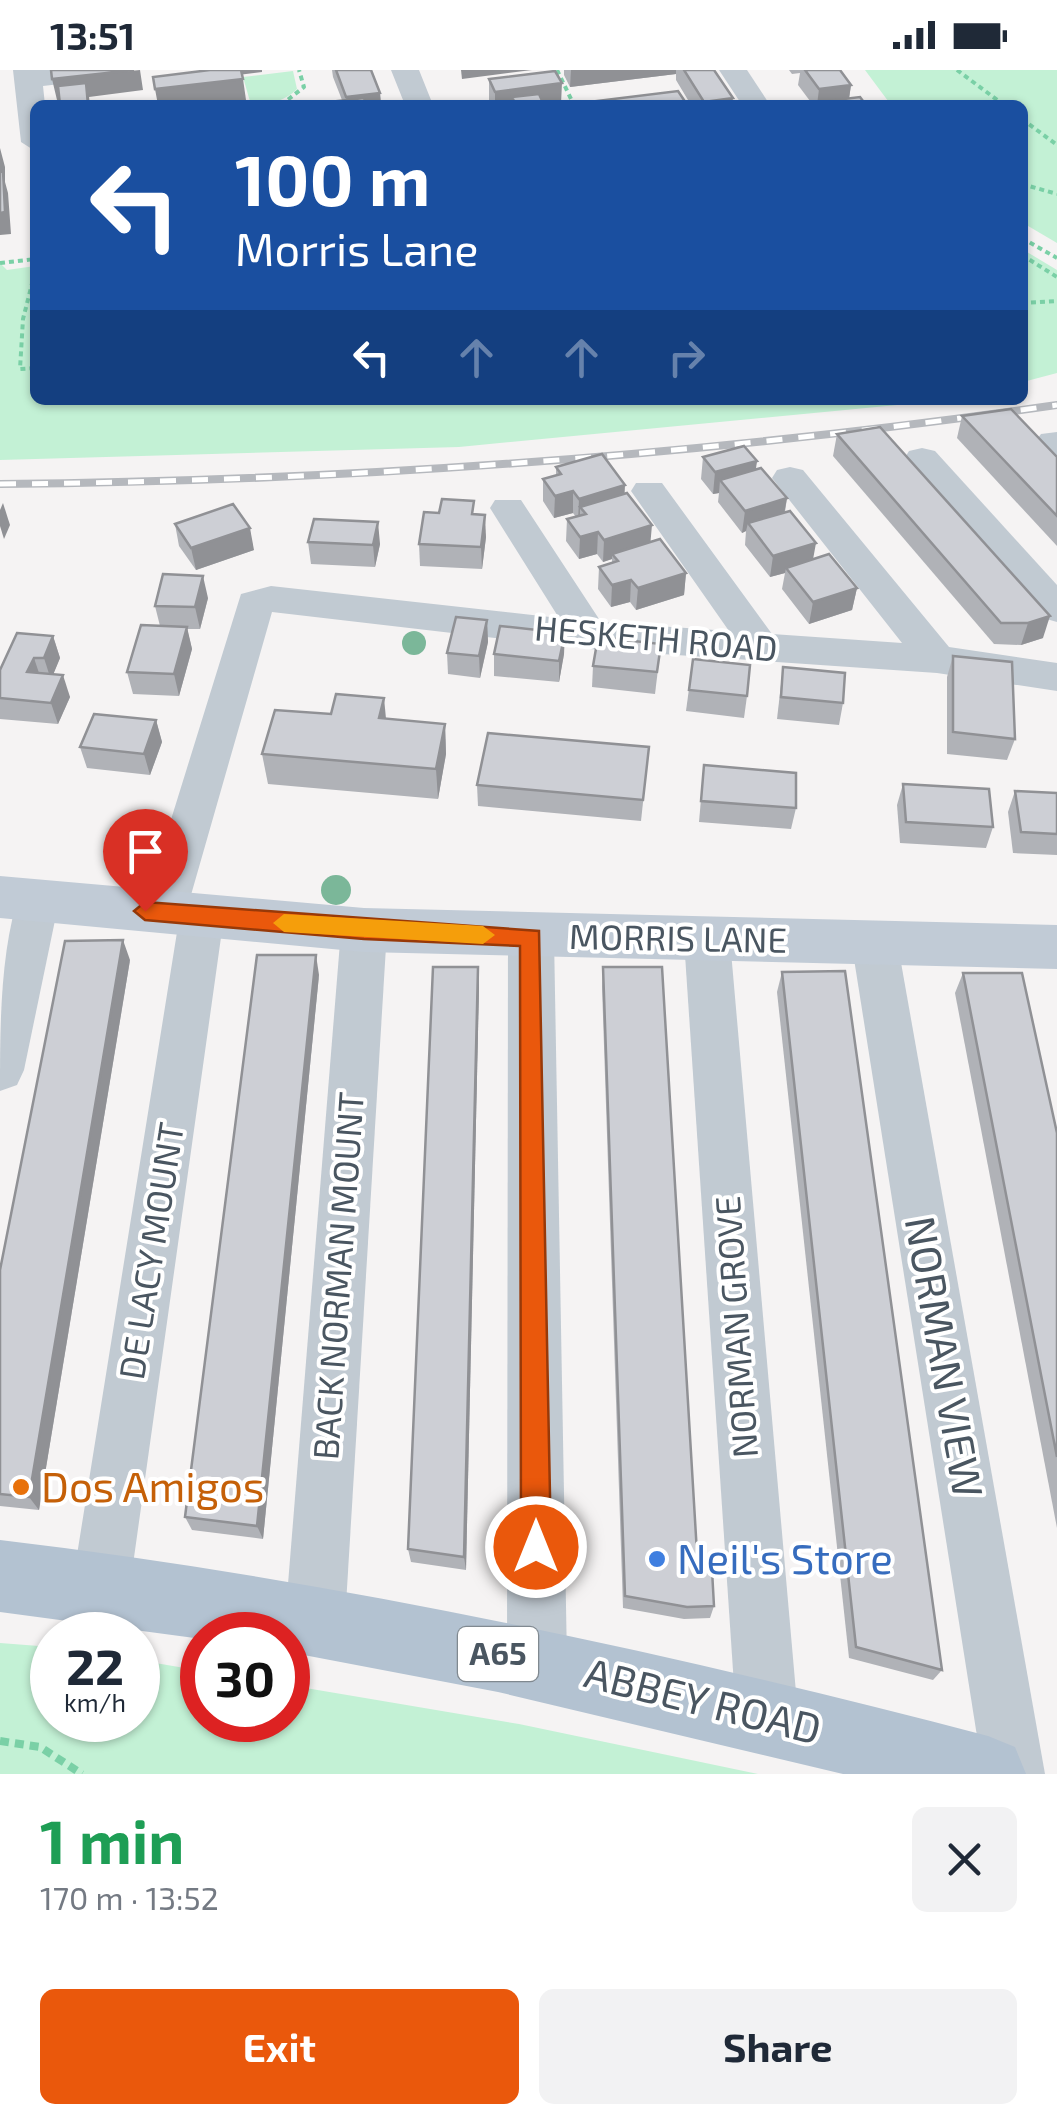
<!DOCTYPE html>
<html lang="en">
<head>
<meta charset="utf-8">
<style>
  body { margin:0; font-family:"Exo 2",sans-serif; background:#f2f2f3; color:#1f2937; height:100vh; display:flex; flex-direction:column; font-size:38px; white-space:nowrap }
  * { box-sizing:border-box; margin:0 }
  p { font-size:32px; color:#747a83 }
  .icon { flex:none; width:55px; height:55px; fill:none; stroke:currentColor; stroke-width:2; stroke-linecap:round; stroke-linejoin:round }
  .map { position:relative; height:1704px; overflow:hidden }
  .side { display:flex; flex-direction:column; background:#fff; flex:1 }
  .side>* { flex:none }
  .hud { position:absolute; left:30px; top:30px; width:998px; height:305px; border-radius:15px; box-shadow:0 2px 8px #0004; background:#1a4fa0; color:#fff; overflow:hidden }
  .speed { position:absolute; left:30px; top:1542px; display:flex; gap:20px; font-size:50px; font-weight:700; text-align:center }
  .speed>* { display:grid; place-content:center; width:130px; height:130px; border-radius:50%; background:#fff; box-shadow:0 2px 8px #0004; line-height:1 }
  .speed small { font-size:25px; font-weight:400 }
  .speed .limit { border:15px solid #d22; background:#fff; color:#111 }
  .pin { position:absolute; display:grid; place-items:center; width:85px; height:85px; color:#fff; margin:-102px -42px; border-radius:50% 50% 50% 0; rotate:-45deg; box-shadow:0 0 10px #0007 }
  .pin .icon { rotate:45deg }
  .me { position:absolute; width:110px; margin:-55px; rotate:0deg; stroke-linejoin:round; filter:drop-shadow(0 0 8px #0008) }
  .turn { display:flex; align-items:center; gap:35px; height:210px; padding:0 40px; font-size:45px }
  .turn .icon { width:130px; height:130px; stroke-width:2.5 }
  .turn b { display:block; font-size:70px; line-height:85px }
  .lanes { display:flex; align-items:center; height:95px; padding:0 40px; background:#0003; justify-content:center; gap:50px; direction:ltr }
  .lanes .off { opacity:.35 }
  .round { display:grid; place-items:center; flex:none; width:105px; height:105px; border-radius:15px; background:#f2f2f3 }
  .headline { display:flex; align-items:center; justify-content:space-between; height:170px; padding:0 40px }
  h1 { font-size:60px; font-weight:700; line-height:75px; color:#1e9e55 }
  .button { display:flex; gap:20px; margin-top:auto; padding:20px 40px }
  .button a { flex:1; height:115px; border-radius:15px; background:#ea580c; color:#fff; font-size:40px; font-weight:700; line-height:115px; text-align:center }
  .button a+a { background:#f2f2f3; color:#1f2937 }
  .status { display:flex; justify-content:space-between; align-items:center; height:70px; padding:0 50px; background:#fff; direction:ltr }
  .status svg { height:28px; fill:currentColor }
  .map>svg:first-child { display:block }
</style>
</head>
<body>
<div class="status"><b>13:51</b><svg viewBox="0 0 49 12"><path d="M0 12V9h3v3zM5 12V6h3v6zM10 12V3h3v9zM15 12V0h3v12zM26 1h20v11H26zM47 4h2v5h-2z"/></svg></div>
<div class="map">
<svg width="1057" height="1704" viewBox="0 0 1057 1704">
  <rect width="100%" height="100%" fill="#f5f3f3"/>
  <!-- green -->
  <g fill="#c3f1d5">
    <polygon points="865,0 1057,0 1057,173 1023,153 1022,35 891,35"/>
    <path d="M293,1L297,19C284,32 268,35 251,35L243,7Z"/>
    <polygon points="1022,179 1057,200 1057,303 1023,312"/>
    <polygon points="0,193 7,200 35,196 35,330 949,330 459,377 0,390"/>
    <polygon points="0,1573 52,1577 52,1650 138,1650 138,1590 202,1601 202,1650 288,1650 288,1615 519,1654 758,1704 0,1704"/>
  </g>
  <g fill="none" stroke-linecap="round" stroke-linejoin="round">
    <!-- path-far1 -->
    <g stroke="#7ad0a6" stroke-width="4" stroke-dasharray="5 4" stroke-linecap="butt">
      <polyline points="557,0 574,35"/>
      <polyline points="957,0 1004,35"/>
      <polyline points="281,35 304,17 299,0"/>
      <polyline points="1022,49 1057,75"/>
      <polyline points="1022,114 1057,124"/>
      <polyline points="1022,168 1057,188"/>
      <polyline points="1022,185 1057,207"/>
      <polyline points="0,193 35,189"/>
      <polyline points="35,202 23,249 20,299 35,298"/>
      <polyline points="1022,233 1057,231"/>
    </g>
    <!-- path -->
    <polyline stroke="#7ad0a6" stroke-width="8" stroke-dasharray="9 6" stroke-linecap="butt" points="0,1671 40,1677 82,1704"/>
    <!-- street -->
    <g fill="#c1cad2" fill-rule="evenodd">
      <polygon points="13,0 125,0 111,8 43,16 45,35 35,35 35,81 21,72"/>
      <polygon points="391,0 419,0 433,35 405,35"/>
      <polygon points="719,0 747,0 770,35 742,35"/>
      <polygon points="1057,362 1057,387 1045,384 1035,372 1041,364"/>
      <polygon points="922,378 935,381 1057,515 1057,552 1043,548 909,397 904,389 909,381"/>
      <polygon points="790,397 803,400 949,577 1057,593 1057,621 937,603 589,579 272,542 189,832 202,828 218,833 224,846 130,1516 122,1537 101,1545 80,1537 72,1516 178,856 164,861 148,856 142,843 241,524 271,516 559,548 490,438 495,430 521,430 601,552 729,561 631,421 636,413 662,413 772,564 902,573 772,408 777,400"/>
      <path d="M37,813L53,819L59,831L24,1000L17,1015L0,1021C0,955 0,878 21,819Z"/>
      <polygon points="364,842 380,847 387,860 345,1551 336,1572 315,1581 294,1572 285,1551 341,860 348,847"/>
      <polygon points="531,849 547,854 554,867 567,1591 558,1612 537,1621 516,1612 507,1591 508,867 515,854"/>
      <polygon points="707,852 723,857 730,870 798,1645 789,1667 767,1676 745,1667 736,1645 684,870 691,857"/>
      <polygon points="874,852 890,857 897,870 1045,1704 983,1704 851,870 858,857"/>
    </g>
    <!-- secondary -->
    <polygon fill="#c1cbd6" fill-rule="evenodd" points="0,806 364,838 1057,855 1057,899 364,882 0,848"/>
    <!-- primary -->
    <path fill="#b3c2d1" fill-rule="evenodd" d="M0,1470C335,1510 662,1581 988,1666L1015,1677L1026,1704H843L498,1622L288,1582V1565H202V1569L0,1542Z"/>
    <defs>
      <path id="rail" d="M0,414C355,411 706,385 1057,335"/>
    </defs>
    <!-- rail casing -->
    <use href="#rail" stroke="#b5b8bd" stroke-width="8"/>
    <!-- rail -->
    <use href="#rail" stroke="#fff" stroke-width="5" stroke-dasharray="16" stroke-linecap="butt"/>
  </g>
  <!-- trees -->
  <g fill="#7bb799">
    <circle cx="414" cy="573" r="12"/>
    <circle cx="336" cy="820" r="15"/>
  </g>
  <!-- wall -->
  <g fill="#b0b2b7">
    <polygon points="332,0 371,0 380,23 381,35 302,35 342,30 333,7"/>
    <polygon points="564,0 714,0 732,35 691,35 676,10 676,4 570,17 564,5"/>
    <polygon points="789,0 840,0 851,15 849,29 866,35 813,35 798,15 800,3 792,4"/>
    <polygon points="489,9 561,34 492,35 489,30"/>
    <polygon points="962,346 1057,387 1057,476 957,368"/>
    <polygon points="837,364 1043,568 1021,575 994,574 833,386"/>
    <polygon points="703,387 757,391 755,399 787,428 785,442 813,489 857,518 852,540 809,554 782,519 785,503 770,507 745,475 746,461 742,463 718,432 719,423 713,424 701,409"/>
    <polygon points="556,397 625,424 651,472 686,503 684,525 636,540 630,532 611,537 598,519 599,497 612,493 612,489 603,492 597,484 579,489 566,471 567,449 576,447 573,443 554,448 543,431 543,409 556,406"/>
    <polygon points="475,444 486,467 482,499 420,496 419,474"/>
    <polygon points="175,454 254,480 196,500 179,476"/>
    <polygon points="308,472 380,474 375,497 311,494"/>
    <polygon points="208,528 200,559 187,559 192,579 179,626 133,624 127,602 160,556 155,536"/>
    <polygon points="487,550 488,572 480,608 448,604 447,583"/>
    <polygon points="53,566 60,588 53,604 70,627 58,654 0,649 0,600"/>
    <polygon points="661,574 655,624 592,617 593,596"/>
    <polygon points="494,584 564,584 559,612 494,606"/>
    <polygon points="953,586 1015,669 1007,690 947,684 947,607"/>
    <polygon points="693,589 747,626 744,648 686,641"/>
    <polygon points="783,597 843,633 839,655 777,649"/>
    <polygon points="156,650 162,672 150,705 87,698 80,677"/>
    <polygon points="445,654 446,684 438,729 268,714 262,684"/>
    <polygon points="649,677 641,751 478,736 477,715"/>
    <polygon points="704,695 796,738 791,759 699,752"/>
    <polygon points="903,714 993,757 986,778 900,773 897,735"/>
    <polygon points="1015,721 1057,723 1057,785 1013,783 1008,742"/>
    <polygon points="130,890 39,1440 0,1436 0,1200"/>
    <polygon points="478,897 479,917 466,1500 411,1492 408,1479"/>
    <polygon points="603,897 698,1500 714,1536 710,1548 684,1549 623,1538 602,917"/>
    <polygon points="782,902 942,1600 933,1610 849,1588 777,922"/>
    <polygon points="963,903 1057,1063 1057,1458 955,923"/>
    <polygon points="319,905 263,1469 192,1460 185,1447"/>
  </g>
  <!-- shaded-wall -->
  <g fill="#909195">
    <polygon points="140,0 143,20 89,27 90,35 88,35 87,27 57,30 52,9"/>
    <polygon points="229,0 262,0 262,2 230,6"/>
    <polygon points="461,0 532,0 462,9"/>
    <polygon points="571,0 676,0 676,4 570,17"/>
    <polygon points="243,9 246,30 201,35 158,35 155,19"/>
    <polygon points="562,13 561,34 516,35 512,27 512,35 495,35 495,22"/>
    <polygon points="851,15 848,35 828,31 828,35 817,35 819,19"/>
    <polygon points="380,23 381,35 347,35 346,27"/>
    <polygon points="733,28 732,35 704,35 704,32"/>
    <polygon points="0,78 5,97 5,112 8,123 11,164 0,165"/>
    <polygon points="757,391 754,413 720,410 719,423 713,424 715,402"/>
    <polygon points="625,415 624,437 586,444 580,437 580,450 578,451 579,429"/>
    <polygon points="573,421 573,443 554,448 555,426"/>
    <polygon points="787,428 783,450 748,453 746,461 742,463 745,441"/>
    <polygon points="3,433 10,455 4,469 0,456 0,440"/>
    <polygon points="485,445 486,467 482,499 481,477"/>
    <polygon points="378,452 380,474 375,497 373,475"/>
    <polygon points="652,455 650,477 612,484 612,489 603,492 604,470"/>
    <polygon points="250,458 254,480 196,500 191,478"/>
    <polygon points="598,462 597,484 579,489 580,467"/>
    <polygon points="816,473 812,495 786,498 785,503 770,507 773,486"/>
    <polygon points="686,503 684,525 636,540 638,518"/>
    <polygon points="203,506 208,528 200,559 195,537"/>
    <polygon points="631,510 630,532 611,537 612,515"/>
    <polygon points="857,518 852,540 809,554 813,532"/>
    <polygon points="1050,546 1043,568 1021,575 1028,553"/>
    <polygon points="487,550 488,572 480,608 479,586"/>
    <polygon points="187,557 192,579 179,626 174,604"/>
    <polygon points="565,563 564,584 559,612 559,591"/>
    <polygon points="53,566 60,588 51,610 44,588"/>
    <polygon points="34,588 41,609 27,602"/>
    <polygon points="63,605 70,627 58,654 51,633"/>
    <polygon points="384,628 387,659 379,648"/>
    <polygon points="156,650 162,672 150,705 144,684"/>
    <polygon points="445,654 446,684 438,729 436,699"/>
    <polygon points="123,870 130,890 39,1440 29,1427"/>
    <polygon points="316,885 319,905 263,1469 257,1456"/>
    <polygon points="478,897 479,917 466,1500 464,1487"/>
  </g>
  <!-- building -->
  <g fill="#cdcfd5" stroke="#909195" stroke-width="2.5">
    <polygon points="51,0 134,0 52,9"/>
    <polygon points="210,0 241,0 243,9 155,19 153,7"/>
    <polygon points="336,0 371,0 380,23 346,27"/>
    <polygon points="684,0 714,0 733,28 704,32"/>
    <polygon points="805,0 840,0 851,15 819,19"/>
    <polygon points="555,1 562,13 495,22 489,9"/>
    <polygon points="86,13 88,35 60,35 58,16"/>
    <polygon points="678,21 686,33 672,35 591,35 589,32"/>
    <polygon points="539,24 544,35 516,35 512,27"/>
    <polygon points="860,27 866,35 831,35 828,31"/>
    <polygon points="364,28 366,35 302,35 320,33"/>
    <polygon points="3,101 5,142 0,143 0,102"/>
    <polygon points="1011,339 1057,387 1057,446 962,346"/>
    <polygon points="880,357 1050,546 1028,553 1001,553 837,364"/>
    <polygon points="744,376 757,391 715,402 703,387"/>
    <polygon points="602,384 625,415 579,429 573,421 555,426 543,409 561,404 556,397"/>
    <polygon points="761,398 787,428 745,441 720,410"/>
    <polygon points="627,423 652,455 604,470 598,462 580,467 567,449 586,444 580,437"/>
    <polygon points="442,429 474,431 472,444 485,445 481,477 419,474 424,442 439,443"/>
    <polygon points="233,434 250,458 191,478 175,454"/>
    <polygon points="790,441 816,473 773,486 748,453"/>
    <polygon points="314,449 378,452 373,475 308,472"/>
    <polygon points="660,469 686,503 638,518 631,510 612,515 599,497 618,491 612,484"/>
    <polygon points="829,484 857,518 813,532 786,498"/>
    <polygon points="163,504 203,506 195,537 155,536"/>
    <polygon points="456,547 487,550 479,586 447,583"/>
    <polygon points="141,555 187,557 174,604 127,602"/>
    <polygon points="500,556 565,563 559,591 494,584"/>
    <polygon points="17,563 53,566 44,588 34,588 27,602 63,605 51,633 0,628 0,600"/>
    <polygon points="598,567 661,574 657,602 593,596"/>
    <polygon points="953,586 1012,592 1015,669 953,662"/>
    <polygon points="693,589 750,595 747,626 689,620"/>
    <polygon points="783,597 845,603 843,633 781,627"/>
    <polygon points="336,624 384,628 379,648 445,654 436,699 262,684 275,640 331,644"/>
    <polygon points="94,644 156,650 144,684 80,677"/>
    <polygon points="488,663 649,677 643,730 477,715"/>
    <polygon points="704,695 796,703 796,738 701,731"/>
    <polygon points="903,714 989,719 993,757 906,752"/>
    <polygon points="1015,721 1057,723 1057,764 1021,762"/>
    <polygon points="123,870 29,1427 0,1424 0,1200 65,871"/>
    <polygon points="257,885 316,885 257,1456 185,1447"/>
    <polygon points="433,897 478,897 464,1487 408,1479"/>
    <polygon points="603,897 662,897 698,1500 712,1500 714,1536 687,1537 625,1526"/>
    <polygon points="845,901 942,1600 856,1577 782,902"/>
    <polygon points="963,903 1022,903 1057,1063 1057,1387"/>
  </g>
  <!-- route -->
  <polygon fill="#ea580c" stroke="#983908" stroke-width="2.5" points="145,832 539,861 551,1477 546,1487 536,1492 526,1487 521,1477 520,876 364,869 145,850 134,841"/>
  <!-- slow -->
  <polygon fill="#f59e0b" points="284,844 483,856 495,865 483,874 284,862 273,853"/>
  <!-- markers -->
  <circle fill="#e8710a" stroke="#fff" stroke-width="4" cx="21" cy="1417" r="10"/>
  <circle fill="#3f7fe0" stroke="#fff" stroke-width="4" cx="657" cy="1489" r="10"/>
  <g text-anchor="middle" stroke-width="8" stroke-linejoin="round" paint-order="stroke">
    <!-- shield labels -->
    <rect fill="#fff" stroke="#808990" stroke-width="2.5" x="458" y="1557" width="80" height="54" rx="8"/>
    <g font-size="32" font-weight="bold" fill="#4a5661">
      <text x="498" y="1595">A65</text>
    </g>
    <!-- street labels -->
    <g font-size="35" fill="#4a5661" stroke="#fff">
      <text transform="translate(656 569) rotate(5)" y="12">HESKETH ROAD</text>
      <text transform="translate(678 869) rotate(1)" y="12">MORRIS LANE</text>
      <text transform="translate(152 1181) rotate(-81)" y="12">DE LACY MOUNT</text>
      <text transform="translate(339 1206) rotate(-86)" y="12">BACK NORMAN MOUNT</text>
      <text transform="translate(737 1257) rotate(-94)" y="12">NORMAN GROVE</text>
    </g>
    <!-- near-street labels -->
    <g font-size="42" fill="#4a5661" stroke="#fff">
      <text transform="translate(944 1287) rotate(80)" y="15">NORMAN VIEW</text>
      <text transform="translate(703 1631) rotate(14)" y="15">ABBEY ROAD</text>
    </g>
    <!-- near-food labels -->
    <g font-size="42" fill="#c56008" stroke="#fff" text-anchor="start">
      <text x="41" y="1432">Dos Amigos</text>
    </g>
    <!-- near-shop labels -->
    <g font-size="42" fill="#366cbe" stroke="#fff" text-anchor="start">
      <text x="677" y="1504">Neil's Store</text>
    </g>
  </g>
</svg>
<div class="speed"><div>22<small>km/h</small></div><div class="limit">30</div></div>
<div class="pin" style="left:145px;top:841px;background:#d93025"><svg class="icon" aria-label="arrive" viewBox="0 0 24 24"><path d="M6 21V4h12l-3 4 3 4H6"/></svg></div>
<svg class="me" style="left:536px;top:1477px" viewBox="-20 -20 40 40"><circle r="17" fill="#ea580c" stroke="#fff" stroke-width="3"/><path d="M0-11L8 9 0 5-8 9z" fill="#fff"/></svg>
<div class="hud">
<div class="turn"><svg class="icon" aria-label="left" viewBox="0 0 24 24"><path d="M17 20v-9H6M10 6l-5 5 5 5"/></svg><div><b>100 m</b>Morris Lane</div></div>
<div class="lanes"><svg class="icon" aria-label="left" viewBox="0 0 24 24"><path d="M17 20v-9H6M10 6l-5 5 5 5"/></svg><svg class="icon off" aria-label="ahead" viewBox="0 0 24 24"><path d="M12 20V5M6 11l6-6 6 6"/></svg><svg class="icon off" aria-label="ahead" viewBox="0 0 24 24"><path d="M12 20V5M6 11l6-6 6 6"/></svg><svg class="icon off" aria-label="right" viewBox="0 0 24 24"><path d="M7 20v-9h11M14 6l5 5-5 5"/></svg></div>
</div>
</div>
<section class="side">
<div class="headline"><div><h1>1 min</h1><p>170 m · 13:52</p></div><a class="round"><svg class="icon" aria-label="close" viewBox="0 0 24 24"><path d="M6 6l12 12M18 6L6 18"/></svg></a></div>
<div class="button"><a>Exit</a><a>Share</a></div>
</section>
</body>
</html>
